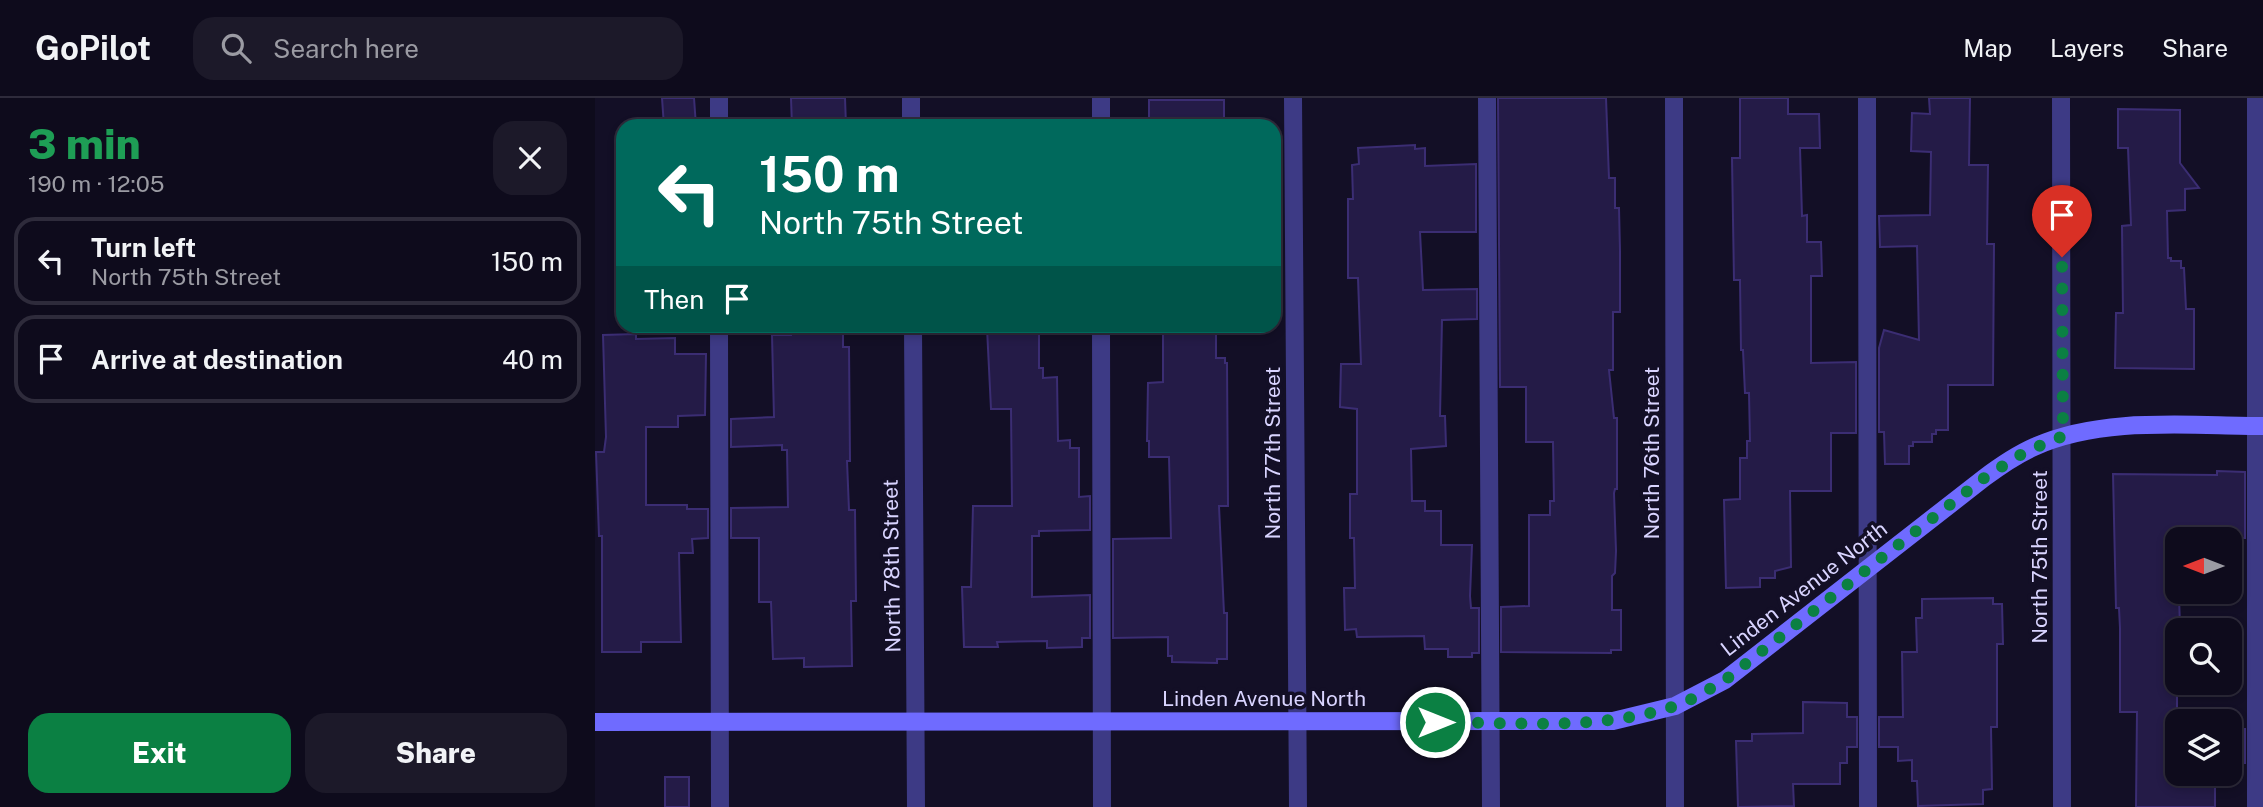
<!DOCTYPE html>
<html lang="en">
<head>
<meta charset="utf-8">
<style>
  body { margin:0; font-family:"Public Sans",sans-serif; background:#1c1929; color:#f1f3f6; height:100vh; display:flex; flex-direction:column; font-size:26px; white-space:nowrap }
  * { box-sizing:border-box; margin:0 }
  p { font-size:23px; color:#9b9ba3 }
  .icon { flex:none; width:38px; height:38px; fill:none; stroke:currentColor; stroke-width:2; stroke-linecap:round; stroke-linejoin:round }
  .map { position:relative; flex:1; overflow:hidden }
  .panel { display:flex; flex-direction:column; background:#0e0b1c; width:595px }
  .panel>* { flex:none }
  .guide { position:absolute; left:21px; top:21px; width:665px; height:214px; border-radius:21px; box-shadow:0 4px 10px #0003,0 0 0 2px #2e2b3b; background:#00695c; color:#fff; overflow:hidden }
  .needle { width:46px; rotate:270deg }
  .buttons { position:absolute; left:1570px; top:429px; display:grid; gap:14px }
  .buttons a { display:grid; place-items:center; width:77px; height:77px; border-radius:14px; background:#0e0b1c; box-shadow:0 4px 10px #0003,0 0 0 2px #2e2b3b; font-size:35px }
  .pin { position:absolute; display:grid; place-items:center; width:60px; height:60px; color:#fff; margin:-72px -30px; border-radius:50% 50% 50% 0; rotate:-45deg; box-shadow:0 0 7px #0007 }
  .pin .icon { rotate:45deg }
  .me { position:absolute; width:77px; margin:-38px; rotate:90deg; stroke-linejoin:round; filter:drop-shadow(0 0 5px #0008) }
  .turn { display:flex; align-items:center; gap:24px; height:147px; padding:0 28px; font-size:32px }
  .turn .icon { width:91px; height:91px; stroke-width:2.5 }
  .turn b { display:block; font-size:49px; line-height:60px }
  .then { display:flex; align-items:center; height:66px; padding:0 28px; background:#0003; gap:14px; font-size:26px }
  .round { display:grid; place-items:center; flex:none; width:74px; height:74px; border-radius:21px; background:#1c1929 }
  .overview { display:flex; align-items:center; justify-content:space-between; height:119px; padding:0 28px }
  h1 { font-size:42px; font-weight:800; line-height:52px; color:#1e9e55 }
  .button { display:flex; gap:14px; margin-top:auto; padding:14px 28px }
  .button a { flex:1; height:80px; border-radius:21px; background:#0b8043; color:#fff; font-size:28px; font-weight:800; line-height:80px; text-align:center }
  .button a+a { background:#1c1929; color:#f1f3f6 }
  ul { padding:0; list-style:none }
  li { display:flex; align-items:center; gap:21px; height:88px; margin:0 14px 10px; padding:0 14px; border:4px solid #2e2b3b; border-radius:21px }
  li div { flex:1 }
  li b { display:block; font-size:26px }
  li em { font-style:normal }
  header { display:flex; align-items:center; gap:42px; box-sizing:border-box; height:98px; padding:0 35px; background:#0e0b1c; border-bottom:2px solid #2e2b3b }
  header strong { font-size:33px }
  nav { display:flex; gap:38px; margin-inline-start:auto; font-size:24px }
  .search { width:490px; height:63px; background:#1c1929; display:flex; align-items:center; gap:18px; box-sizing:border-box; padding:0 24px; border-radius:21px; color:#9b9ba3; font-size:26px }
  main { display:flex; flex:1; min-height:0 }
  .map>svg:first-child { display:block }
</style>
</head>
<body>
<header>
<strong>GoPilot</strong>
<div class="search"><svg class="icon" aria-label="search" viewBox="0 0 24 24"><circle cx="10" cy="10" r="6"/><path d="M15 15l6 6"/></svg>Search here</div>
<nav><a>Map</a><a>Layers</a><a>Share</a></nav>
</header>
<main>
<section class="panel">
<div class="overview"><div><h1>3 min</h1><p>190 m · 12:05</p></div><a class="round"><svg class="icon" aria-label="close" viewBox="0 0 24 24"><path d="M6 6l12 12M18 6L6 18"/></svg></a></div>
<ul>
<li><svg class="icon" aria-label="left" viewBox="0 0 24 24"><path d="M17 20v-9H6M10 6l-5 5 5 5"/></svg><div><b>Turn left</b><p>North 75th Street</p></div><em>150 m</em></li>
<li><svg class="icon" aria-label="arrive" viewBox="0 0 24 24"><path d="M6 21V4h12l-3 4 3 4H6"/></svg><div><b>Arrive at destination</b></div><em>40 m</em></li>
</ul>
<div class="button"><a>Exit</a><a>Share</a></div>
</section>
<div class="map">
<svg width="1668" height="709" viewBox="0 0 1668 709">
  <rect width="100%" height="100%" fill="#130f26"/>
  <!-- building -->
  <g fill="#241b47" stroke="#3b2d73" stroke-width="2">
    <polygon points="67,0 99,0 101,28 69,28"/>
    <polygon points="196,0 250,0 251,28 197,28"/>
    <polygon points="903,0 1011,0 1014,80 1020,80 1020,110 1024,110 1025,153 1025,214 1018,214 1018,272 1014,272 1019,320 1022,320 1022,391 1020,391 1019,395 1021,453 1020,475 1017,478 1017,512 1026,512 1026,552 1016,552 1016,555 906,554 906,509 934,508 934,417 955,417 955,403 959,403 958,344 931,344 931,289 905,289"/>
    <polygon points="1145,0 1193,0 1193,16 1224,16 1225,50 1205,50 1207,118 1212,117 1212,144 1226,144 1227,178 1216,178 1216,265 1261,264 1261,335 1236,335 1236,393 1195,393 1196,469 1180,473 1180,480 1165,480 1165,489 1131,490 1129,402 1145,401 1145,360 1152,360 1152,343 1155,343 1154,295 1150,295 1148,252 1146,252 1145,182 1139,182 1137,60 1145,60"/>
    <polygon points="1334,0 1375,0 1374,67 1393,67 1392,146 1399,146 1398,287 1353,287 1353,332 1341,332 1341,336 1337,336 1337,344 1318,344 1318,348 1314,348 1314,366 1290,366 1289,334 1284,334 1284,250 1289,232 1324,242 1322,148 1285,149 1284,118 1335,117 1336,54 1316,53 1317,15 1335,16"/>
    <rect x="554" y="2" width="75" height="26"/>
    <polygon points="1523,11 1585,12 1585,65 1604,90 1590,91 1590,112 1572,113 1573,160 1576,160 1576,163 1586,163 1586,170 1589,170 1591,211 1599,211 1599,271 1520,270 1521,215 1528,215 1527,128 1536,127 1533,50 1523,50"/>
    <polygon points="820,47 820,51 830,50 830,68 881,66 881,134 825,134 828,192 882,191 882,221 847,222 845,318 850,318 851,348 816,351 817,403 830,403 830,413 846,413 846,447 877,447 875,498 876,510 884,510 884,555 877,555 877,559 853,559 853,551 830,551 829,538 762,539 761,531 750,532 749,490 760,490 759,440 755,440 755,396 762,396 762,311 745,309 746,266 766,266 763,180 753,180 753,101 758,101 757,67 764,66 763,50"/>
    <polygon points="196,228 248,228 248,249 254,249 255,363 252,363 254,412 260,412 261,503 256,503 257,568 209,569 209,560 178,561 176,504 164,504 164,440 136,440 136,410 193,409 192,352 187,352 187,347 136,349 136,321 179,319 177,237 196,237"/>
    <polygon points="568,228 621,228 621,260 630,260 630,265 632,265 633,408 624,408 629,515 632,515 632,561 622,561 622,565 577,564 577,558 573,558 573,539 518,540 518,441 576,440 574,359 554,359 554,343 552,343 553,285 568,284"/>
    <polygon points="392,230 444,231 444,270 448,270 448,280 462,279 463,343 475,342 475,350 484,350 484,399 495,398 495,432 444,433 444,438 437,438 437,499 495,497 495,540 487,540 487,549 452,550 452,543 402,544 403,549 369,549 367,489 376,489 378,408 417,408 416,311 396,311"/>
    <polygon points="41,236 41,241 80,240 80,256 111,256 110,317 83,318 83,329 51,329 51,407 92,407 92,411 113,411 113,440 97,441 98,455 84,455 86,544 46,544 46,554 7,554 7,438 4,438 1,354 9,354 11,339 8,237"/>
    <polygon points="1622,373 1650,374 1650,440 1582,441 1585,528 1580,529 1578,580 1582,580 1582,676 1620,676 1620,709 1541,709 1542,614 1525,614 1525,530 1524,510 1521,510 1518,376 1622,377"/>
    <polygon points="1398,500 1398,506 1407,506 1408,546 1402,546 1402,629 1396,629 1397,691 1388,692 1388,706 1323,708 1322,683 1317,683 1317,662 1303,663 1303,649 1284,649 1284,619 1308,619 1307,554 1322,554 1321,520 1327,520 1327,501"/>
    <polygon points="1208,604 1252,605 1252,619 1262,619 1262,649 1252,649 1252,665 1245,665 1245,686 1198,686 1199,708 1143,709 1141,643 1157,643 1157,636 1208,635"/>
    <rect x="1634" y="631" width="16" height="34"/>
    <rect x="70" y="679" width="24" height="30"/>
  </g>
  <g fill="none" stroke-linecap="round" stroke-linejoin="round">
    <!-- lane -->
    <g stroke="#3d3a85" stroke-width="18">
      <polyline points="124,0 124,28"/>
      <polyline points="506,0 506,28"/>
      <polyline points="892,0 896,709"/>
      <polyline points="1272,0 1273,709"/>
      <polyline points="1661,0 1661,709"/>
      <polyline points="124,228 125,709"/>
      <polyline points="506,228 507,709"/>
    </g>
    <!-- street -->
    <g stroke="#3d3a85" stroke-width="18">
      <polyline points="316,0 316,28"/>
      <polyline points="698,0 703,709"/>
      <polyline points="1079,0 1080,709"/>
      <polyline points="1466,0 1467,709"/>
      <polyline points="318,228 321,709"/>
    </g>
    <!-- secondary -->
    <path stroke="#6f6bff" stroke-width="18" d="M0,624L1018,623L1080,608L1130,582L1389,380C1405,368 1421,357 1439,349C1508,318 1594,328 1668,328"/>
  </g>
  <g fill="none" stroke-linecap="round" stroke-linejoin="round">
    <!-- route -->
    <path stroke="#0b8043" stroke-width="12" stroke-dasharray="0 21.6" d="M840,624C918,624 1003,633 1077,609C1096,603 1113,592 1130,582L1389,380L1430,354L1468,338L1467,159"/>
  </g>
  <g text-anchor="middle" stroke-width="7" stroke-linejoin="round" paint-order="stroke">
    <!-- street labels -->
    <g font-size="21" fill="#d9d4ff" stroke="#130f26">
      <text transform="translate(678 355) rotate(-90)" y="7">North 77th Street</text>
      <text transform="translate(1057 355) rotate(-90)" y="7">North 76th Street</text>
      <text transform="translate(1445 459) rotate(-90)" y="7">North 75th Street</text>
      <text transform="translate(297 468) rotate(-91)" y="7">North 78th Street</text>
      <text transform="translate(1209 491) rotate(-38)" y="7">Linden Avenue North</text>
      <text x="669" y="608">Linden Avenue North</text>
    </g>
  </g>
</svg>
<div class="buttons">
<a><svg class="needle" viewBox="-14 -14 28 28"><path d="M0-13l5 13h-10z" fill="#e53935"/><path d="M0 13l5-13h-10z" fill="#9b9ba3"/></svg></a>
<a><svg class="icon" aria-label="search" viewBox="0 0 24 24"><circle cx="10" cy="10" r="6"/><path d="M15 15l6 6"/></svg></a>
<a><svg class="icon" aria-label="layers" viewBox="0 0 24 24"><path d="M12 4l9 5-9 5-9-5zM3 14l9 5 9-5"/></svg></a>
</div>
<div class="pin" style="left:1467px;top:159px;background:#d93025"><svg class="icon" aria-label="arrive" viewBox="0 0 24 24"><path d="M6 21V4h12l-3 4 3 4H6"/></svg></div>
<svg class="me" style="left:840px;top:624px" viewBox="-20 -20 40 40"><circle r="17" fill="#0b8043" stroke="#fff" stroke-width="3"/><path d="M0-11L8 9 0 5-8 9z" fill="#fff"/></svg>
<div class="guide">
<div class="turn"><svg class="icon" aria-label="left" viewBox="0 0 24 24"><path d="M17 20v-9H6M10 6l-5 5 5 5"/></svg><div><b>150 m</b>North 75th Street</div></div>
<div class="then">Then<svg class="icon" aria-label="arrive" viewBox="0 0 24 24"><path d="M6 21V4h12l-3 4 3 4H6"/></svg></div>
</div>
</div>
</main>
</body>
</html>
